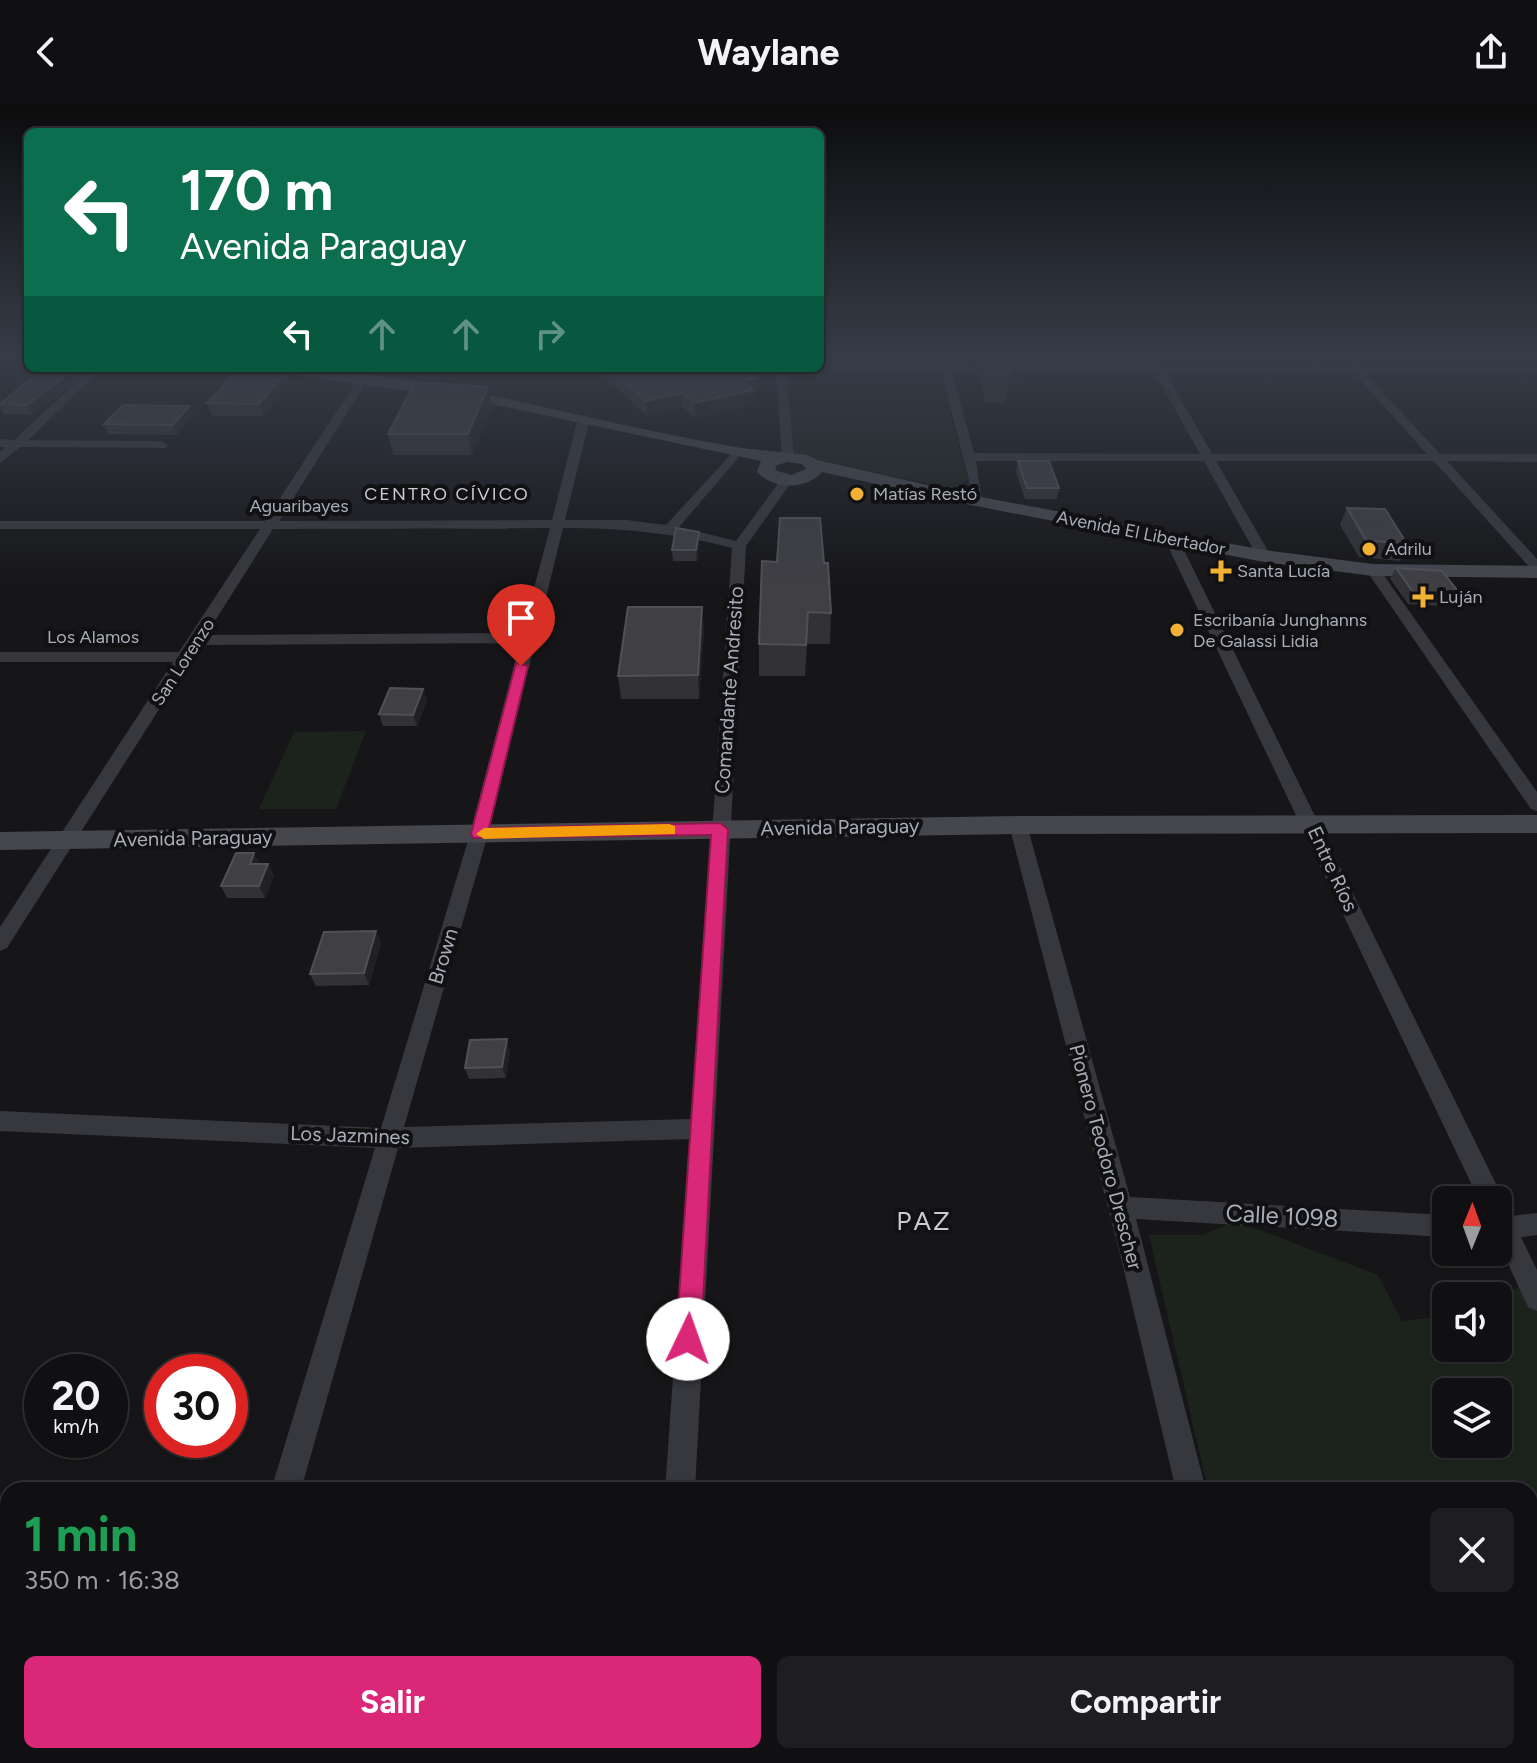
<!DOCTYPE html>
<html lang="es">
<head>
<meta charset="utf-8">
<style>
  body { margin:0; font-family:Figtree,sans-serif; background:#1e1e20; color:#f1f3f6; height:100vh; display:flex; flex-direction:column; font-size:30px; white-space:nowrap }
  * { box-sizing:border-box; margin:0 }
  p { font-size:26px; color:#9c9d9f }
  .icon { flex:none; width:44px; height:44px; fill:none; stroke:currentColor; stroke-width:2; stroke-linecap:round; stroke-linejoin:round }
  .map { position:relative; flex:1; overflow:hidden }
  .sheet { position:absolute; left:0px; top:1378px; width:1538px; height:282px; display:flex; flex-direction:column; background:#101012; border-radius:24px 24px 0 0; box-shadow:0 2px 6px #0004,0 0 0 2px #303032 }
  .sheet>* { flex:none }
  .banner { position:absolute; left:24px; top:24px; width:800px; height:244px; border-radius:12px; box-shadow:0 2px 6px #0004,0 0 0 2px #303032; background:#0b6e4f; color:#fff; overflow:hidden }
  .needle { width:52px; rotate:1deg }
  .tools { position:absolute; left:1432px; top:1082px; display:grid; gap:16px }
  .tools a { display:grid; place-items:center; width:80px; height:80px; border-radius:12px; background:#101012; box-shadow:0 2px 6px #0004,0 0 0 2px #303032; font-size:40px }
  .speed { position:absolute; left:24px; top:1250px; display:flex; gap:16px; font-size:40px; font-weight:700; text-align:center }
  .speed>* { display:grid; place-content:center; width:104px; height:104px; border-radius:50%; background:#101012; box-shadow:0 2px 6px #0004,0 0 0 2px #303032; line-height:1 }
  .speed small { font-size:20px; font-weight:400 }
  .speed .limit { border:12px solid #d22; background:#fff; color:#111 }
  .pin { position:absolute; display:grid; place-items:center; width:68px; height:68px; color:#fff; margin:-82px -34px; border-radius:50% 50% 50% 0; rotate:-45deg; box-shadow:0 0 8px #0007 }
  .pin .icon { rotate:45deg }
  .me { position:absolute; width:88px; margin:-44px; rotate:3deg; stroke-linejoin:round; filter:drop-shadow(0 0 6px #0008) }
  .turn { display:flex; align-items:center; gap:28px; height:168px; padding:0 24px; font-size:36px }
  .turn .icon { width:104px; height:104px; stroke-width:2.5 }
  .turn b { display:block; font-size:56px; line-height:68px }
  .lanes { display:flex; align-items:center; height:76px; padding:0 24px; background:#0003; justify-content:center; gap:40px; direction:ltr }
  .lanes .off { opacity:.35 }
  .round { display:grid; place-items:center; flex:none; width:84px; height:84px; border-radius:12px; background:#1e1e20 }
  .overview { display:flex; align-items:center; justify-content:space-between; height:136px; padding:0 24px }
  h1 { font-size:48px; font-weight:700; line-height:60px; color:#1e9e55 }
  .cta { display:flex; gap:16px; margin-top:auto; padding:16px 24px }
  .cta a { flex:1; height:92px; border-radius:12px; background:#db2777; color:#fff; font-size:32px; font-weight:700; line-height:92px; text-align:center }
  .cta a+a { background:#1e1e20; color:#f1f3f6 }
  header { display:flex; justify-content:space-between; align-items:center; height:104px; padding:0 24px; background:#101012; font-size:36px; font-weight:700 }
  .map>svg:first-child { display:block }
</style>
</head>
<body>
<header><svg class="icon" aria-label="back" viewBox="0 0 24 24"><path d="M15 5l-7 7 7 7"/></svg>Waylane<svg class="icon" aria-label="share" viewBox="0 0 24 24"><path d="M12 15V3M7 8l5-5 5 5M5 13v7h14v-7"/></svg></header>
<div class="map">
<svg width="1537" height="1659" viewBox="0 0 1537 1659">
  <rect width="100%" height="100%" fill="#161618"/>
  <!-- built -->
  <polygon fill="#222225" points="1016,252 1140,252 1146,261 1020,263"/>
  <!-- green -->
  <g fill="#1c231d" fill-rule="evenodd">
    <polygon points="787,269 939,269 968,375 957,385 819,358 792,347"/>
    <polygon points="366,627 336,705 259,705 294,628"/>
    <path d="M1236,1117L1378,1171L1402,1217L1446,1212V1244H1498V1192L1522,1182L1537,1194V1659H1271L1269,1652H1530V1386H1208L1149,1131H1202ZM1446,1288H1498V1340H1446Z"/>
  </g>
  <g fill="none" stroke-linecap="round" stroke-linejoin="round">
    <!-- minor -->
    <g fill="#37383d" fill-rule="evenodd">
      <path d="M943,253L950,261L1151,262L1148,256L1153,253L1162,262L1348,263L1352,258L1360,263L1537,264V270H1366L1440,350H1537V358L1447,357L1537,455V467L1532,466L1434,357H1216L1271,452L1264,456L1257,452L1204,357H976L982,397L971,400L969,376L941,268L797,267L792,264H820V261H939L938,256ZM952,268L1155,269L1200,350L974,349ZM1166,269H1354L1427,350H1212Z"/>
      <polygon points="92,264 103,264 28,336 162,337 168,341 166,344 20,343 0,359 0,348 6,343 0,343 0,335 14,336"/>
      <path d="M365,264H375L279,417L552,416L578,314L584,311L590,314L565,416H626L666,421L734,347L738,348V354L679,423L736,437L783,373L793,376L746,442L695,1386H665L690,1035L398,1044L301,1386H271L375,1044L0,1027V1007L381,1024L470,730L520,539L200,541L7,844L0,847V823L173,558H0V548H179L260,425H0V417H265ZM550,424L522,529L206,531L273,425ZM563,424C622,424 675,429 732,444L692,1015L404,1023L488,730Z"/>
      <polygon points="776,264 786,264 794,353 788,357 782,353"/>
      <polygon points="1172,432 1179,436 1500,1088 1503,1096 1501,1101 1507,1103 1511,1112 1537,1109 1537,1131 1521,1133 1537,1166 1537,1207 1528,1203 1498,1138 1498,1096 1479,1096 1165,436"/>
      <polygon points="1368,463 1378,463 1537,688 1537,707 1531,705 1366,466"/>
      <polygon points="1018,715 1027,721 1130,1093 1446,1111 1446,1133 1136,1115 1206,1386 1176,1386 1122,1158 1009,721"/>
      <rect x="0" y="1445" width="8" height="30"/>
      <rect x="1530" y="1488" width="7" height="32"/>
      <polygon points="194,1652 228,1652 226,1659 192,1659"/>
      <rect x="649" y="1652" width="34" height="7"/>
      <polygon points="1241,1652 1275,1652 1276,1659 1242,1659"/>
    </g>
    <!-- secondary -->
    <g fill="#45474d" fill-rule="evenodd">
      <path d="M264,264C423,264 574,316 730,342C756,347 782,347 808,351L817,356L976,392L1264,446L1373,460L1537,462V474L1373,472L1264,458L976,402L822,368C806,386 774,386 757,368L761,357L468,295L271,268ZM788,358L802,360L806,365L791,371L775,366L777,361Z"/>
      <polygon points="1537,711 1537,729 1018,730 0,746 0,728 1018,712"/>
    </g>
  </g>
  <!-- wall -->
  <g fill="#323236">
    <polygon points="981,252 1005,252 1010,269 1005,299 985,298 979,271"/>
    <polygon points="1037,252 1130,252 1128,259 1039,258"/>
    <polygon points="1261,252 1522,252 1520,256 1374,257 1366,254 1323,254 1321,260 1263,256"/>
    <polygon points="37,264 92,264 33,311 4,310 0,303 0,299 39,267"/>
    <polygon points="605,264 743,264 757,274 757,290 754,290 754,301 695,314 683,304 647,312 606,274"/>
    <polygon points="287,266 290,278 263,312 212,312 207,299"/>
    <polygon points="492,303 472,351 393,351 388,330"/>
    <polygon points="193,311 177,331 108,330 104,320"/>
    <polygon points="1018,357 1059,384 1057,395 1025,395 1016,368"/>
    <polygon points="1347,404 1407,440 1400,457 1359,453 1340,421"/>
    <polygon points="699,428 699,440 697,457 673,457 672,446"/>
    <polygon points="824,459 831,509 830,540 807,540 805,572 759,572 759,540"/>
    <polygon points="1396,464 1461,491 1455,503 1408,500 1390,475"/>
    <polygon points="702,503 704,526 699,595 621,595 618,572"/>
    <polygon points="423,585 427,597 417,622 383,622 379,610"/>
    <polygon points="254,749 260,760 268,760 274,772 265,794 227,794 221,782"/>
    <polygon points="376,827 381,839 369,881 316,882 310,870"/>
    <polygon points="510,947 506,974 469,975 465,964"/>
    <polygon points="1345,1652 1441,1652 1443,1659 1347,1659"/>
  </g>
  <!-- shaded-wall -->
  <g fill="#212124">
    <polygon points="75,264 92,264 33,311 27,301"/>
    <polygon points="287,266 290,278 263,312 259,300"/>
    <polygon points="757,274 757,290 754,290 754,301 695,314 694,299 742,277"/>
    <polygon points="488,283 492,303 472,351 468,330"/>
    <polygon points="682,289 683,304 647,312 646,297"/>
    <polygon points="189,302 193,311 177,331 173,321"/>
    <polygon points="699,428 699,440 697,457 696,446"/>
    <polygon points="702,503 704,526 699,595 698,571"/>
    <polygon points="423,585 427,597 417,622 413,611"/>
    <polygon points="254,749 260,761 250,760"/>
    <polygon points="268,760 274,772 265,794 259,782"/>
    <polygon points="376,827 381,839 369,881 364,869"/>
    <polygon points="507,935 510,947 506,974 502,963"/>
    <polygon points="0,1525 8,1528 8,1532 0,1552"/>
  </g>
  <!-- building -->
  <g fill="#3f3f44" stroke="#4f5156" stroke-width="2">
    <polygon points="985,252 1005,252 1010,269 989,269"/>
    <polygon points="44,264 75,264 27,301 0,300"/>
    <polygon points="610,264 743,264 757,274 742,277 754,286 694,299 682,289 646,297"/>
    <polygon points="238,266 287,266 259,300 207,299"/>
    <polygon points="415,278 488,283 468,330 388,330"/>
    <polygon points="123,301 189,302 173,321 104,320"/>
    <polygon points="1018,357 1049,357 1059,384 1027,384"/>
    <polygon points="1347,404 1385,405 1407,440 1366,436"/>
    <polygon points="780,414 820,414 824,459 828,459 831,509 808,508 806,541 759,540 762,457 777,458"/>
    <polygon points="676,424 699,428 696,446 672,446"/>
    <polygon points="1396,464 1442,467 1461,491 1413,488"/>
    <polygon points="628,503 702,503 698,571 618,572"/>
    <polygon points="390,584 423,585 413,611 379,610"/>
    <polygon points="236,749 254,749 250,760 268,760 259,782 221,782"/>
    <polygon points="376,827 364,869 310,870 324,828"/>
    <polygon points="507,935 502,963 465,964 470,936"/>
    <polygon points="1357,1652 1441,1652 1443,1659 1359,1659"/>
  </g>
  <!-- sky -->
  <linearGradient id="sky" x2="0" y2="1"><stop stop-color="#0c0c0d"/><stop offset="0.52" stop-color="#363c48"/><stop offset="1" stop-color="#363c48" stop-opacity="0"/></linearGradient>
  <rect width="1537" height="484" fill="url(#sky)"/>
  <!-- route -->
  <polygon fill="#db2777" stroke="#8e194d" stroke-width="2" points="516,559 528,562 489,724 720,719 728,725 701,1235 697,1244 688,1247 680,1244 676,1235 711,731 473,734 471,730"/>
  <!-- slow -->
  <polygon fill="#f59e0b" points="669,720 675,722 675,730 484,735 476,730 484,724"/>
  <!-- markers -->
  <g fill="#f2b134" stroke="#111113" stroke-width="3">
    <circle cx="857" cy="390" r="8"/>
    <circle cx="1369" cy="445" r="8"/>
    <path d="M1217 455h8v8h8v8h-8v8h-8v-8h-8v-8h8z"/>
    <path d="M1419 481h8v8h8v8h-8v8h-8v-8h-8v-8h8z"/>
    <circle cx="1177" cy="526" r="8"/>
  </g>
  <g text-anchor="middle" stroke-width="8" stroke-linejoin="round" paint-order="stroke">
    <!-- far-neighbourhood labels -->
    <g font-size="18" letter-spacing="2" fill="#c9ccd4" stroke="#111113">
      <text x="447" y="396">CENTRO CÍVICO</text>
    </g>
    <!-- far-poi labels -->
    <g font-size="18" fill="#a8adb8" stroke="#111113" text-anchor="start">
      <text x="873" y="396">Matías Restó</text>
      <text x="1385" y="451">Adrilu</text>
      <text x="1237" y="473">Santa Lucía</text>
      <text x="1439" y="499">Luján</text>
      <text x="1193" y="522">Escribanía Junghanns<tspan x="1193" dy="21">De Galassi Lidia</tspan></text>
    </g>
    <!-- far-street labels -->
    <g font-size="18" fill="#a8adb8" stroke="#111113">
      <text x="299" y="408">Aguaribayes</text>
      <text transform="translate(1141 429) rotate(11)" y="6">Avenida El Libertador</text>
      <text x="93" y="539">Los Alamos</text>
      <text transform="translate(183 558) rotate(-57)" y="6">San Lorenzo</text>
    </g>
    <!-- street labels -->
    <g font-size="20" fill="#a8adb8" stroke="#111113">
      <text transform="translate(729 586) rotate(-86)" y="7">Comandante Andresito</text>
      <text transform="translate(840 723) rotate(-1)" y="7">Avenida Paraguay</text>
      <text transform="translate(193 734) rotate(-1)" y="7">Avenida Paraguay</text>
      <text transform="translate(1333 765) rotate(65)" y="7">Entre Ríos</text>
      <text transform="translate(443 852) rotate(-73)" y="7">Brown</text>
      <text transform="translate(350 1031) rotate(2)" y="7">Los Jazmines</text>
      <text transform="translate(1106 1053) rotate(75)" y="7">Pionero Teodoro Drescher</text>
    </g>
    <!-- near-street labels -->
    <g font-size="24" fill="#a8adb8" stroke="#111113">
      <text transform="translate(1282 1112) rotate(3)" y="8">Calle 1098</text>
    </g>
    <!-- near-neighbourhood labels -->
    <g font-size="26" letter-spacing="2" fill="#c9ccd4" stroke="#111113">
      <text x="924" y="1126">PAZ</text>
    </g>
  </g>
</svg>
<div class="tools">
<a><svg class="needle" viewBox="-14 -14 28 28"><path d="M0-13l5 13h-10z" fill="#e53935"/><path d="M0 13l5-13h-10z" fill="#9c9d9f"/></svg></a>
<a><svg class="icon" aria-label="sound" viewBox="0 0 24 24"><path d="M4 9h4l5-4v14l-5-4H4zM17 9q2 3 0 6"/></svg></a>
<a><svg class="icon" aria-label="layers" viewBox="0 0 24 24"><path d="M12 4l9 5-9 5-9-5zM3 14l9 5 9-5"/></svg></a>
</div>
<div class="speed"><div>20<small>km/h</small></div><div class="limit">30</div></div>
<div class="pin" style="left:521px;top:562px;background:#d93025"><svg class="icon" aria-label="arrive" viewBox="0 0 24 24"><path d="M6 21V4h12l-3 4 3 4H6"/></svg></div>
<svg class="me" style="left:688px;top:1235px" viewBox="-20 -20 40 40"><circle r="19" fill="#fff"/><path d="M0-13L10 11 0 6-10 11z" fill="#db2777"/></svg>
<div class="banner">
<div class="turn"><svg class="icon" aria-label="left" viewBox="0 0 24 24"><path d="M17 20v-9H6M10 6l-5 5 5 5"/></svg><div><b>170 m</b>Avenida Paraguay</div></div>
<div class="lanes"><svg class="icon" aria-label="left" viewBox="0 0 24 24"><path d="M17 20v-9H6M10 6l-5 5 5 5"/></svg><svg class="icon off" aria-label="ahead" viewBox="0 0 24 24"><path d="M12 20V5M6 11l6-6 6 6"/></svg><svg class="icon off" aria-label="ahead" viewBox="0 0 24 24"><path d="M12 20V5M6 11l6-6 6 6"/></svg><svg class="icon off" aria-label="right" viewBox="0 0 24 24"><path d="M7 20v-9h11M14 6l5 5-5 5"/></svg></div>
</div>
<section class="sheet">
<div class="overview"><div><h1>1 min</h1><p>350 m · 16:38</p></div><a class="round"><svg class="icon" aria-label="close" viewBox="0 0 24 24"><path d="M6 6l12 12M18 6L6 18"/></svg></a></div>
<div class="cta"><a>Salir</a><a>Compartir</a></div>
</section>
</div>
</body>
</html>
